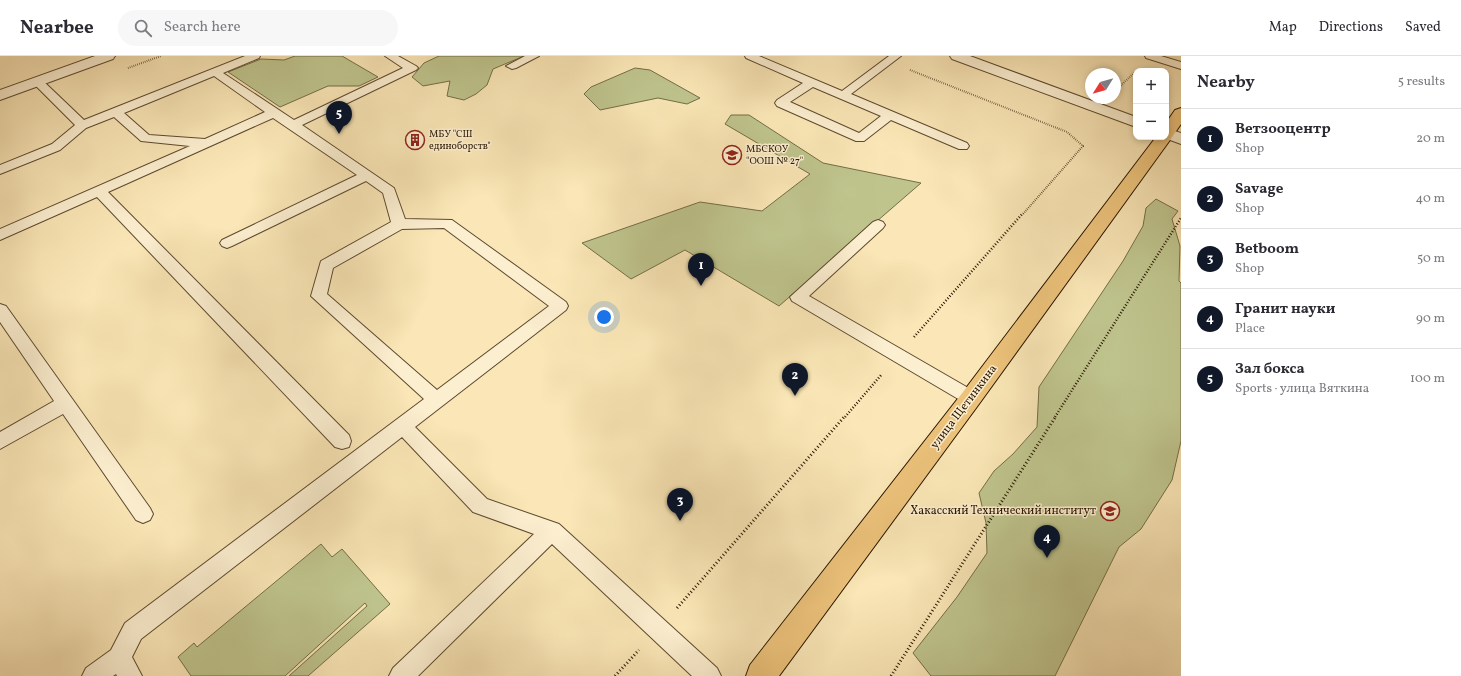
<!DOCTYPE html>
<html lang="en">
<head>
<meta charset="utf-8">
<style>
	:root { --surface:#fff; --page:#f7f7f7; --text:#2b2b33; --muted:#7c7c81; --line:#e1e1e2; --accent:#111827 }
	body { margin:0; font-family:Vollkorn,serif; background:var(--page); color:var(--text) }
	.controls { position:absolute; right:12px; top:12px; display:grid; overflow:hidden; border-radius:8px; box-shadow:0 2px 6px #0003 }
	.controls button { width:36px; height:36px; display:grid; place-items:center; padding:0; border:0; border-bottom:1px solid var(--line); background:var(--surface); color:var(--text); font:20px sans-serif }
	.compass { position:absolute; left:1085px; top:12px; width:36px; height:36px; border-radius:50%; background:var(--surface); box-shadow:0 2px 6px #0003; rotate:233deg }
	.you { position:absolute; left:604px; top:261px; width:14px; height:14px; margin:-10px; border:3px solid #fff; border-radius:50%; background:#1a73e8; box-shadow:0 0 0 6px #1a73e833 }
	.badge { display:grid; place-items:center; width:26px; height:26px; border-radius:50%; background:var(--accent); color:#fff; font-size:13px; font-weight:700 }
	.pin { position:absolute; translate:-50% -33px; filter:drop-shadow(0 1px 2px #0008) }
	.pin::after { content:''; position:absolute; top:21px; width:14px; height:12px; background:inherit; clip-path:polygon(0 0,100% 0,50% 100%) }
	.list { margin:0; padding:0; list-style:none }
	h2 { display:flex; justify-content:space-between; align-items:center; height:52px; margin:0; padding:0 16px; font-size:17px }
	h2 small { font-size:13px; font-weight:400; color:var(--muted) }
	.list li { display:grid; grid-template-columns:26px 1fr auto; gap:12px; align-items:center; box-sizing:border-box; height:60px; padding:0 16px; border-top:1px solid var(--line) }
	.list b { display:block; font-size:15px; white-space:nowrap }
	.list p { margin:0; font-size:13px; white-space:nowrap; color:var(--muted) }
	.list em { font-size:13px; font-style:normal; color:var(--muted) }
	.icon { flex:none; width:22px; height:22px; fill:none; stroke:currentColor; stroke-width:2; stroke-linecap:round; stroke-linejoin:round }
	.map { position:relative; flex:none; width:1181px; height:620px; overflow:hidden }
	header { display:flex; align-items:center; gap:24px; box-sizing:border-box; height:56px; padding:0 20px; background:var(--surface); border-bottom:1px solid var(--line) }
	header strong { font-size:19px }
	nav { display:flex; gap:22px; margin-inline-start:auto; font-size:14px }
	.search { width:280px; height:36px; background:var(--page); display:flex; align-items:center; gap:10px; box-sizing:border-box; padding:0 14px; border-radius:22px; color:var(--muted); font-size:15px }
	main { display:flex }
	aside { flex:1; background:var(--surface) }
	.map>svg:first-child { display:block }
	.green { fill:#bfc48d; stroke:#746d46 }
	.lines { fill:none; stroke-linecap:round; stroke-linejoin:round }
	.lane-casing { stroke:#5e4a2e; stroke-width:2 }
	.street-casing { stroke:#5e4a2e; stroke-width:2 }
	.primary-casing { stroke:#2a1600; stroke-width:2 }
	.path-far2 { stroke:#2a1600; stroke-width:2; stroke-dasharray:0.5 1.5; stroke-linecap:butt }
	.path-far1 { stroke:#2a1600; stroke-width:2.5; stroke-dasharray:1 2; stroke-linecap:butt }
	.path { stroke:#2a1600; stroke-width:3; stroke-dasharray:1 2.5; stroke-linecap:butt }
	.lane { fill:#fcefd0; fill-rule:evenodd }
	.street { fill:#fcefd0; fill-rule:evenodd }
	.primary { fill:#edc37b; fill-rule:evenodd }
	.labels { text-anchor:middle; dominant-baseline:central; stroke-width:3; stroke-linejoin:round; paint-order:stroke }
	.far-poi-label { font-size:10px; fill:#2a1600; stroke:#fcefd0; text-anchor:start }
	.street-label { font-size:12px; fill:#2a1600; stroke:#fcefd0 }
	.poi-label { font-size:12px; fill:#2a1600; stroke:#fcefd0; text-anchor:end }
</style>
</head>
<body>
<header>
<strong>Nearbee</strong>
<div class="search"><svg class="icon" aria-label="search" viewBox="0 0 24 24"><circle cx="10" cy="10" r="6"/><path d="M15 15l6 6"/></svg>Search here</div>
<nav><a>Map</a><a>Directions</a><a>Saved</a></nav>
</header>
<main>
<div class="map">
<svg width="1181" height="620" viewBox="0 0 1181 620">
	<rect width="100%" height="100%" fill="#fae6b6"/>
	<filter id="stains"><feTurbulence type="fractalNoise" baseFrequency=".005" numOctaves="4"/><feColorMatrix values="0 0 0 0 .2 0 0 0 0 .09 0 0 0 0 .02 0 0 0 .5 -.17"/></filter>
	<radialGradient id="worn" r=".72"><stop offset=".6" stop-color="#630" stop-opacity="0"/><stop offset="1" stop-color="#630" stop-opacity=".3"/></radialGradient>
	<g class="green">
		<path d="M295,0H342L378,21L359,30H328L280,51L228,16L261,3L284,4Z"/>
		<path d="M439,0H524L493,13L487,29L476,38L464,44L447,40L450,25L423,30L412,21L424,7Z"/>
		<path d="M635,12L650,14L700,42L687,48L658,42L600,54L584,38L591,31Z"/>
		<path d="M731,59H749L823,107L921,127L779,250L685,194L631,223L582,187L700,146L762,155L810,118L725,68Z"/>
		<path d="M1156,143L1178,155L1172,163L1180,190L1179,225L1181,227V385L1172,424L1141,473L1119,491L1055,620H931L913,597L957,541L987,497L986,467L979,437L994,415L1013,398L1037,371L1039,331L1123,205L1143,170L1146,152Z"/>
		<path d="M321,488L332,501L342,493L390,548L308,620H289L367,550L365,547L285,620H191L178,601L194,587L197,591Z"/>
	</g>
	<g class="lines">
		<defs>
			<g id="lane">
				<path d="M245,0H260L259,2L223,17L294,64L403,12L385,0H398L416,10L418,12L416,14L302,69L394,132L405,163L452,164L566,246L568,250L566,254L415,371L487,443L559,468L717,612L721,620H692L552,488L418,620H389L393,612L534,478L473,456L402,381L141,583L132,601L142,620H117L116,618L113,620H82L86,612L111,594L125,567L424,343L311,240L321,205L391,166L383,137L366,125L232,190L227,192L222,190L220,187L222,184L357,119L273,62L108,136L349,379L351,385L349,391L342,393L335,391L97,141L0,184V173L190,90L141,85L114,61L86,72L60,94L0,118V109L52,88L75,69L31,25L33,23H41L84,64ZM214,20L265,56L205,83L149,79L124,57ZM444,172L549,250L437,334L327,238L333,212L402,173Z"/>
				<path d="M525,0H539L516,12L512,13L506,10Z"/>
				<path d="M745,0H759L842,35L889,0H901L851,38L967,87L969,90L967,93H959L891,64L864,85H856L777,50L775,47L777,44L803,27L746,2ZM813,31L881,60L859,77L790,46Z"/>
				<path d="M1145,0H1161L1181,6V13L1146,2Z"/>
				<path d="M878,164L883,166L885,169L883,172L809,240L977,337L980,342L977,347L971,349L965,347L792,245L790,241L873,166Z"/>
				<path d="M0,248L6,250L150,452L153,458L150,464L143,467L136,464L63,358L0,393V376L54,345L0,266Z"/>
			</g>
			<g id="street">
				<path d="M95,0H115L113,3L0,44V34Z"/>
				<path d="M950,0H970L1136,61V71L952,3Z"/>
				<path d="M1166,72L1181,77V88L1162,81H1166Z"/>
			</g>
			<path id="primary" d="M1181,52V68L1170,84L979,348L779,620H746L750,609L963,336L1156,81H1166V67L1175,54Z"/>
		</defs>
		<use href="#lane" class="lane-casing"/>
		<use href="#street" class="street-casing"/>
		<use href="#primary" class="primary-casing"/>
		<g class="path-far2">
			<path d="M128,12L161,0"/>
			<path d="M910,14L1067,76L1083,90L1023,158"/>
			<path d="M1115,35L1136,15"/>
		</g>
		<g class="path-far1">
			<path d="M914,281L1023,157"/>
			<path d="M845,361L882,318"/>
			<path d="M1055,361L1181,162"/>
		</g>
		<g class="path">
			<path d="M677,552L845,360"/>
			<path d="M615,620L639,594"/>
			<path d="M891,620L1056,360"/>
		</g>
		<use href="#lane" class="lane"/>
		<use href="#street" class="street"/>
		<use href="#primary" class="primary"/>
	</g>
	<defs>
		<symbol id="building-ring" viewBox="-11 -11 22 22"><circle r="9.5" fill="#fcefd0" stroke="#8f2418" stroke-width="1.5"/><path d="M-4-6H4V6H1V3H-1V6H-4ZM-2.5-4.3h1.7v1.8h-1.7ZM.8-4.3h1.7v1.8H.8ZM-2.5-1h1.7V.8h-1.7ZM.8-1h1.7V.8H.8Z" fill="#8f2418"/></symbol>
		<symbol id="school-ring" viewBox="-11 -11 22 22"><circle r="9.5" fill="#fcefd0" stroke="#8f2418" stroke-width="1.5"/><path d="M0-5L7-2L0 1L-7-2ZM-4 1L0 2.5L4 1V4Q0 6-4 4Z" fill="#8f2418"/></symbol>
		<symbol id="university-ring" viewBox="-11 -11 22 22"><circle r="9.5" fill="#fcefd0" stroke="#8f2418" stroke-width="1.5"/><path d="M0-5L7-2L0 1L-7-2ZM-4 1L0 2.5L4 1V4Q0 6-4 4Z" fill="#8f2418"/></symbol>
	</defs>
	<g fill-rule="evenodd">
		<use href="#building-ring" x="404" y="73" width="22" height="22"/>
		<use href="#school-ring" x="721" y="88" width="22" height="22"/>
		<use href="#university-ring" x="1099" y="444" width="22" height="22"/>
	</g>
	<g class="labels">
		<g class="far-poi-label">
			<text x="429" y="78">МБУ "СШ<tspan x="429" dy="12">единоборств"</tspan></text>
			<text x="746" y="93">МБСКОУ<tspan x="746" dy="12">"ООШ № 27"</tspan></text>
		</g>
		<g class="street-label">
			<text transform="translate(964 351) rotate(-53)">улица Щетинкина</text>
		</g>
		<g class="poi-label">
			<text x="1096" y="455">Хакасский Технический институт</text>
		</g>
	</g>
	<rect width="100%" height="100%" filter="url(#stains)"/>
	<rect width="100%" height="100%" fill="url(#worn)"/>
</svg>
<div class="controls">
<button>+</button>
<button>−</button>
</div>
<svg class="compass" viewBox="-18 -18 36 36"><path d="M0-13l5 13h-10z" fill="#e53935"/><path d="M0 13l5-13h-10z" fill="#7c7c81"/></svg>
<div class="you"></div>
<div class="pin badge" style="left:701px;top:230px">1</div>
<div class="pin badge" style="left:795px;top:340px">2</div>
<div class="pin badge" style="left:680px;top:465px">3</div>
<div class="pin badge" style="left:1047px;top:502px">4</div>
<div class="pin badge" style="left:339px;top:78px">5</div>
</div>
<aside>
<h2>Nearby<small>5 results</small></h2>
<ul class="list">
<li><span class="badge">1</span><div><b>Ветзооцентр</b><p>Shop</p></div><em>20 m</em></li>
<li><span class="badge">2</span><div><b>Savage</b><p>Shop</p></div><em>40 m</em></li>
<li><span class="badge">3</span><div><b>Betboom</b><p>Shop</p></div><em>50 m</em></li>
<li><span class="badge">4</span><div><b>Гранит науки</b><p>Place</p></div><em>90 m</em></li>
<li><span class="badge">5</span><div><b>Зал бокса</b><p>Sports · улица Вяткина</p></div><em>100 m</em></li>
</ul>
</aside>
</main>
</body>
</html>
